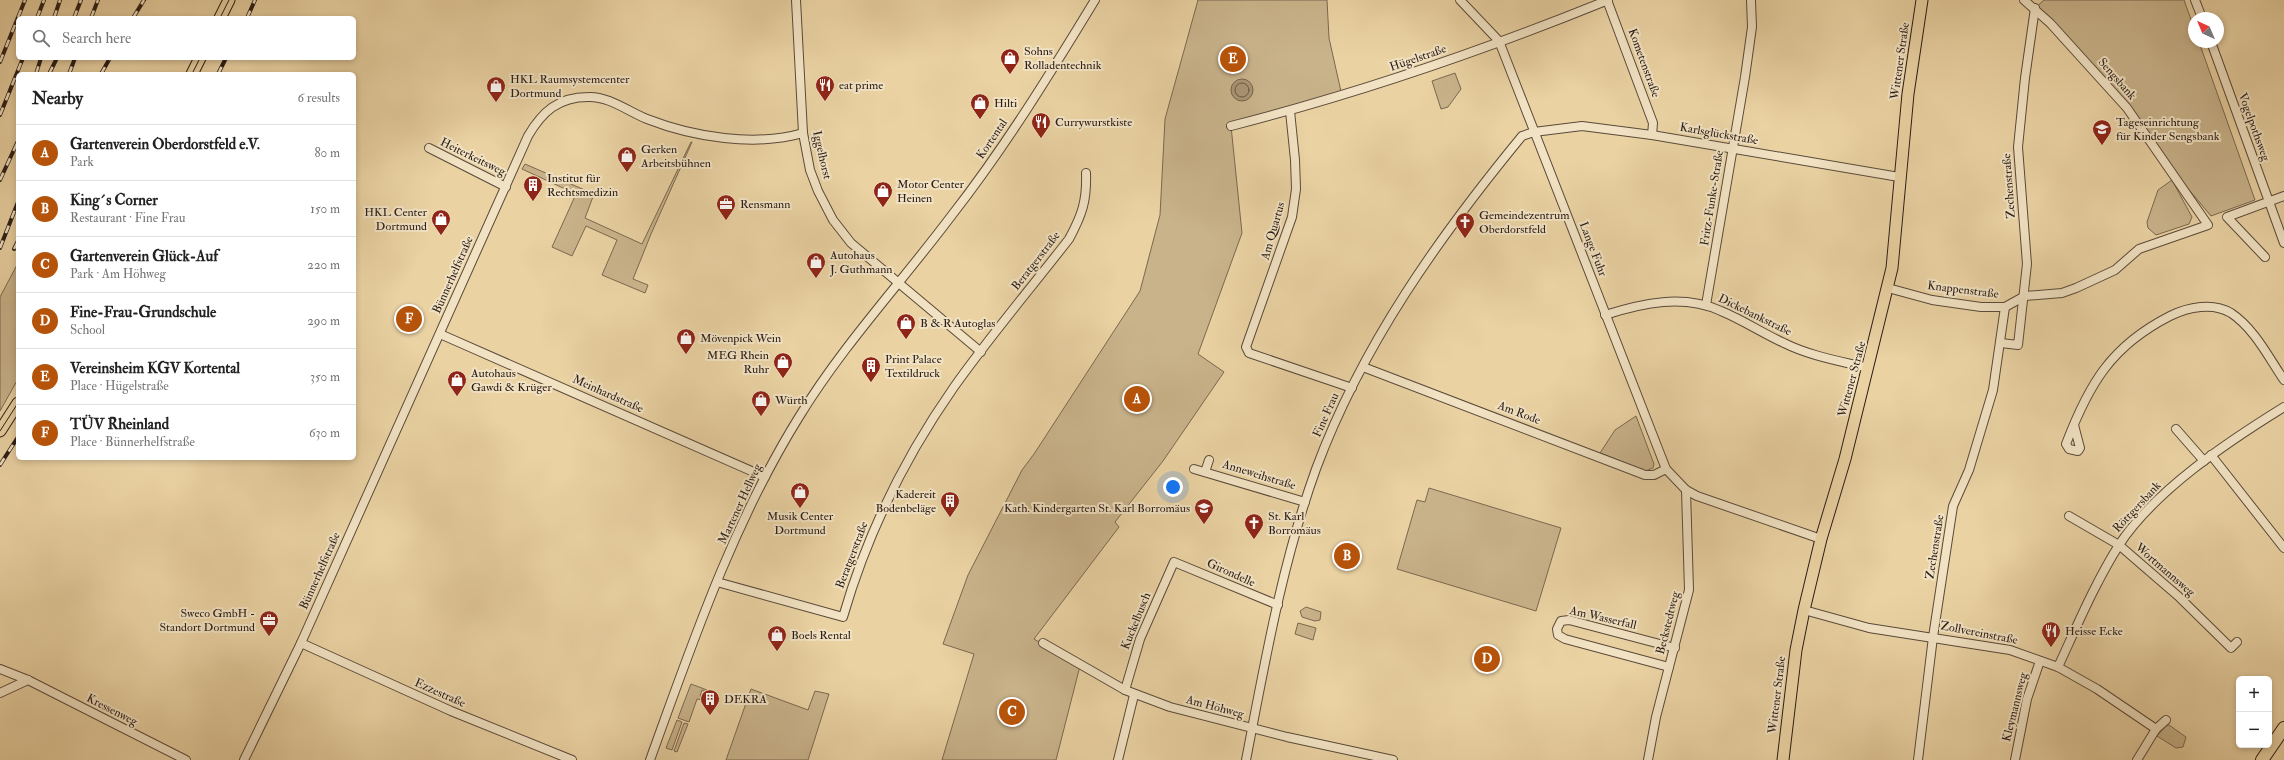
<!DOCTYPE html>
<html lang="en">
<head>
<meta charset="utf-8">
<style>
	:root { --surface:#fff; --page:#f2f2f2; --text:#222; --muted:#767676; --line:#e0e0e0; --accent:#b45309 }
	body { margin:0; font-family:"IM FELL Double Pica",serif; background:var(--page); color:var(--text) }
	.controls { position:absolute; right:12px; bottom:12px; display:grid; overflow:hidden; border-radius:6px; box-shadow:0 2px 6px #0003 }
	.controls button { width:36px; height:36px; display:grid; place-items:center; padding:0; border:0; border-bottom:1px solid var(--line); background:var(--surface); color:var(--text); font:20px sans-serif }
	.compass { position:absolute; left:2188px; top:12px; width:36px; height:36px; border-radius:50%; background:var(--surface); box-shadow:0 2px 6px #0003; rotate:316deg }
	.you { position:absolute; left:1173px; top:487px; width:14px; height:14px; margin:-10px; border:3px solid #fff; border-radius:50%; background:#1a73e8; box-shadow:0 0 0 6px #1a73e833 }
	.badge { display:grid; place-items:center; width:26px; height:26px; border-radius:50%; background:var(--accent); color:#fff; font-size:13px; font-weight:700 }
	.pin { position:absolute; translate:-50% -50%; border:2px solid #fff; box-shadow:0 1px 4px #0006 }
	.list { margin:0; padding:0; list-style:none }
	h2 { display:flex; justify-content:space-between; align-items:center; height:52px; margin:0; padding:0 16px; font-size:17px }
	h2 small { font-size:13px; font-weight:400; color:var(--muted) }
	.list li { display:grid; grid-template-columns:26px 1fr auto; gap:12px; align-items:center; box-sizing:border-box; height:56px; padding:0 16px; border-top:1px solid var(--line) }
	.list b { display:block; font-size:15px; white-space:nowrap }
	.list p { margin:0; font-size:13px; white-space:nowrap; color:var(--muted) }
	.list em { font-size:13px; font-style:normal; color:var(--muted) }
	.icon { flex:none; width:22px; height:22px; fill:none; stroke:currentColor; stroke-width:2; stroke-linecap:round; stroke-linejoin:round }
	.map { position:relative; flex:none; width:2284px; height:760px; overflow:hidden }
	.search { position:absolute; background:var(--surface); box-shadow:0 2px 6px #0003; left:16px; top:16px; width:340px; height:44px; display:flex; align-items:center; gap:10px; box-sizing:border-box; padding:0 14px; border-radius:6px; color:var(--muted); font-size:15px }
	.panel { position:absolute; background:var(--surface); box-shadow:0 2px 6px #0003; left:16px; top:72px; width:340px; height:388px; border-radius:6px }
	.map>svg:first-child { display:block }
	.green { fill:#c9b38b; stroke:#7a6850 }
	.water { fill:#a99473; stroke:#76644e }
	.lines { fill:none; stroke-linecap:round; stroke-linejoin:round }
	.shore { stroke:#6a5844; stroke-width:1 }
	.minor-casing { stroke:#5a4a39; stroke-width:10 }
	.major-casing { stroke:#2a1c16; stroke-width:13 }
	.highway-casing { stroke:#2a1c16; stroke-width:14 }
	.minor { stroke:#f1e2c3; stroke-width:8 }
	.major { stroke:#ead2a3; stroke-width:11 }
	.highway { stroke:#ead2a3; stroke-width:12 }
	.tram { stroke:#2a1c16; stroke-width:1 }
	.rail-casing { stroke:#2a1c16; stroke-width:4 }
	.rail { stroke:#f1e2c3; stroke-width:2.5; stroke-dasharray:8; stroke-linecap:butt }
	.labels { text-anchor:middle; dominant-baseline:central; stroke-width:4; stroke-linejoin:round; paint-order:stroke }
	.poi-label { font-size:12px; fill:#2a1c16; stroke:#f1e2c3; text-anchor:start }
	.street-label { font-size:12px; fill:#2a1c16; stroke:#f1e2c3 }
</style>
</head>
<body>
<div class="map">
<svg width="2284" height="760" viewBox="0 0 2284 760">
	<rect width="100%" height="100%" fill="#ead2a3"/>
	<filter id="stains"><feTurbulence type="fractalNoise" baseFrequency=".005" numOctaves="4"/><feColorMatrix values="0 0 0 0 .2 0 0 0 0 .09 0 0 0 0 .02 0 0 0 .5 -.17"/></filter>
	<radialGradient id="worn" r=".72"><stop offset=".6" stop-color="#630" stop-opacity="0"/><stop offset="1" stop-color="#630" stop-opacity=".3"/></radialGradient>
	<g class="green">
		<path d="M1198,0H1327L1329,38L1342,96L1231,126L1242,233L1198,354L1224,372L1163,461L1115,522L1119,527L1034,639L1080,666L1056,760H942L974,654L943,644L968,575L1022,470L1034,454L1140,291L1160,215L1165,119Z"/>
		<path d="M2044,0H2184L2194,28V42H2199L2255,200L2211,216L2164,160L2127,108L2035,8Z"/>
		<path d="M1455,73L1461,89L1448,107L1441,109L1432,81Z"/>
		<path d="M691,142H692L651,234L633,279L648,285L645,293L602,275L617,240L586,226L572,256L552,247L576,194L522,169L525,164L594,194L585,218L642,244Z"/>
		<path d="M2172,180L2192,217L2189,224L2156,235L2148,228L2147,222L2158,190Z"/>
		<path d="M18,263V379L0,411V297Z"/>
		<path d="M1636,416L1654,464L1653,468L1645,471L1600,453L1615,430Z"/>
		<path d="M1429,488L1561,528L1536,611L1397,569L1417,500L1425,502Z"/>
		<path d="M1306,607L1321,612L1320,620L1315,621L1302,617L1300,611Z"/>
		<path d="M1298,623L1316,628L1313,640L1295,634Z"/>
		<path d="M691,684L707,690L706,692L702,690L700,696L704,698L703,700L697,699L689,722L678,718Z"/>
		<path d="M751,689L808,710L815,691L829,694L808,760H726Z"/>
		<path d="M677,720L682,722L672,750L666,748Z"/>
		<path d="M684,723L688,724L677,752L674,751Z"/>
		<path d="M2169,725L2186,737L2183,747L2176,748L2157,736L2166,726Z"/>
	</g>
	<circle class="water" cx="1242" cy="90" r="11"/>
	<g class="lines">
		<circle class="shore" cx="1242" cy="90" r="7"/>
		<defs>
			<g id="minor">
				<path d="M796,0L803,133L810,170L818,191L833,220L851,243L981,352"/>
				<path d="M1460,0L1499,41L1666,469L1686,490L1697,496L1821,539"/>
				<path d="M1607,0L1653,123L1652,135"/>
				<path d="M2195,0L2202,18"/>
				<path d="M2211,42L2284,243"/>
				<path d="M1290,111L1295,160L1296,189L1292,217L1246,347L1249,353L1352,388"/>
				<path d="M1231,126C1360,93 1485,50 1608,0"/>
				<path d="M429,148L506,187"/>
				<path d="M2265,257L2227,217L2284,196"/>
				<path d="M1888,288L1932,300L1981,307H2005L2025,296L2062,293L2076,288L2115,270L2139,249L2208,225L2127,108L2050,23L2024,0"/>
				<path d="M1706,305L1745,77L1752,27L1751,0"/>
				<path d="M1605,315C1643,303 1683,294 1721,311C1743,320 1762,333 1784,343C1810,356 1840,361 1868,368"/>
				<path d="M440,334L765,477"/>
				<path d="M2001,343L2018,345L2027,264L2018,147L2025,78L2035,8"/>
				<path d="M1363,367L1645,475H1654L1666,469"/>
				<path d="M2074,425L2080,448L2078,451L2069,449L2066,444C2089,384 2111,346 2170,316C2188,307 2213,302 2231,313C2254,328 2269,358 2284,380"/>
				<path d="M2176,429L2204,461"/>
				<path d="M2211,455L2284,548"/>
				<path d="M1194,469L1305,502"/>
				<path d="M1205,472L1209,460"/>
				<path d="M2069,516L2119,545L2178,596L2231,648L2237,642"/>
				<path d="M717,582L843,617C867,534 905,457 954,387C990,336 1031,288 1069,239C1082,215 1087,201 1086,173"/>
				<path d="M1804,610L1869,628L2010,650L2058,667L2097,689L2156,729"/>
				<path d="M301,643L451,711L572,760"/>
				<path d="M1043,643L1125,690L1170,707L1287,737L1393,760"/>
				<path d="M1669,667L1565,639L1558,635L1557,629L1561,621L1569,620L1675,648"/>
				<path d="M2058,667C2077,626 2095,583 2119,545C2155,490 2229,441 2284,407"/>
				<path d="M0,669L28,680L186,760"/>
				<path d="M1125,690L1140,639L1174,562L1278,605"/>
				<path d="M0,693L28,680"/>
				<path d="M244,760L301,643L528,136C542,112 558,97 588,97C609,96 629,112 647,119C693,137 755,147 803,133"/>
				<path d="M650,760C692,644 733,523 799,417C843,345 901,283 952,215C1005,147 1050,74 1095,0"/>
				<path d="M1118,760L1134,695"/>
				<path d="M1246,760C1265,662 1282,563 1316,469C1362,345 1439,237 1522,136L1534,132L1582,126L1652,135L1899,177"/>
				<path d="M1648,760L1656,717L1689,590L1686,490"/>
				<path d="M1918,760L1933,637L1953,506L1969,470L1993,390L2005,307"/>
				<path d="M2015,760L2027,699L2040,661"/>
				<path d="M2137,760L2156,729L2166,720"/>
			</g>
			<g id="major">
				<path d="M220,18L229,0"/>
				<path d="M192,74L200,58"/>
				<path d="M0,431L18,403"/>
				<path d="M1783,760L1796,650L1804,610L1821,539L1845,459L1892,268L1908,94L1922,0"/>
			</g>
			<path id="highway" d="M2262,760L2284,728"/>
		</defs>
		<use href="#minor" class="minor-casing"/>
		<use href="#major" class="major-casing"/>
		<use href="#highway" class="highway-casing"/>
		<use href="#minor" class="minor"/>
		<use href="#major" class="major"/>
		<use href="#highway" class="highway"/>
		<g class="tram">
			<path d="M220,18L229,0"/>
			<path d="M192,74L200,58"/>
			<path d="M0,431L18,403"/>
		</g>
		<defs>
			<g id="rail">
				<path d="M37,18L44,0"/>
				<path d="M54,18L60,0"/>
				<path d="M74,18L81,0"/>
				<path d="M91,18L98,0"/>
				<path d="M133,18L144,0"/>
				<path d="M247,18L255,0"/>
				<path d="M0,62L25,0"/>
				<path d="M36,74L41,58"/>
				<path d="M49,74L57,58"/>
				<path d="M69,74L75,58"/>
				<path d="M101,74L110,58"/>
				<path d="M218,74L226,58"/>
				<path d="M0,115L23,58"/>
				<path d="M0,180L18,141"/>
				<path d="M0,248L18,202"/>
				<path d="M14,249L18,241"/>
				<path d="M0,465L18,437"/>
			</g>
		</defs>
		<use href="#rail" class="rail-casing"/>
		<use href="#rail" class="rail"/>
	</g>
	<defs>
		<symbol id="shop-pin" viewBox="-11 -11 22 30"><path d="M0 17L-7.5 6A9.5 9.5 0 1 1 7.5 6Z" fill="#8f2418" stroke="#f1e2c3"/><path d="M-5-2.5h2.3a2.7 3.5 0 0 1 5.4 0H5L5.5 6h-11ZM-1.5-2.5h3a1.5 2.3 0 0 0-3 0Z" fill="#fff"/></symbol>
		<symbol id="restaurant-pin" viewBox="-11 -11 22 30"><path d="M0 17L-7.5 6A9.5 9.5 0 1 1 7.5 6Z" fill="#8f2418" stroke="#f1e2c3"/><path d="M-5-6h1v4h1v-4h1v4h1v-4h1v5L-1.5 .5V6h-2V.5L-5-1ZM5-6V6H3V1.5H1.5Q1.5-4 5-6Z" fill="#fff"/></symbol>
		<symbol id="school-pin" viewBox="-11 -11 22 30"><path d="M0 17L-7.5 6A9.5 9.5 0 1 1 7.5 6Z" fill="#8f2418" stroke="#f1e2c3"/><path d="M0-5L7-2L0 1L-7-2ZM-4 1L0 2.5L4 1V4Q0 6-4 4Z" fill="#fff"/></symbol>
		<symbol id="building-pin" viewBox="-11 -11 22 30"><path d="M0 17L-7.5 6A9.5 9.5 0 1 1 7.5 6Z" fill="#8f2418" stroke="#f1e2c3"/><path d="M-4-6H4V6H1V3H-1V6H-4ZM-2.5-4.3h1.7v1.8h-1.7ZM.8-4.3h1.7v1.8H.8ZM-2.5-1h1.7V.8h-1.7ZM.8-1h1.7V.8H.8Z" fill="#fff"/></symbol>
		<symbol id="office-pin" viewBox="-11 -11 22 30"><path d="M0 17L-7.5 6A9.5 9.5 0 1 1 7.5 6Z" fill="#8f2418" stroke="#f1e2c3"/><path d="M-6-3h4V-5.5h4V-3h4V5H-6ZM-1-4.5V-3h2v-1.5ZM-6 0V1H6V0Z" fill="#fff"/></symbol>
		<symbol id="church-pin" viewBox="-11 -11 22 30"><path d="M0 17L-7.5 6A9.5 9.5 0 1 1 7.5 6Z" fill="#8f2418" stroke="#f1e2c3"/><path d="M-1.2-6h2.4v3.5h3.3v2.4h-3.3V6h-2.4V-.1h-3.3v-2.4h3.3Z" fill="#fff"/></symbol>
	</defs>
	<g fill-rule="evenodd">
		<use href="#shop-pin" x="999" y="47" width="22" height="30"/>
		<use href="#restaurant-pin" x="814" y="74" width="22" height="30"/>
		<use href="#shop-pin" x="485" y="75" width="22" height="30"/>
		<use href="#shop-pin" x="969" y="92" width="22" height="30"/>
		<use href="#restaurant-pin" x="1030" y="111" width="22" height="30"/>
		<use href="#school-pin" x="2091" y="118" width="22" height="30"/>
		<use href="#shop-pin" x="616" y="145" width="22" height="30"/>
		<use href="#building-pin" x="522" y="174" width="22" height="30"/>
		<use href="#shop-pin" x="872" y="180" width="22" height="30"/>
		<use href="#office-pin" x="715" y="193" width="22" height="30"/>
		<use href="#shop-pin" x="430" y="208" width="22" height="30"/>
		<use href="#church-pin" x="1454" y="211" width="22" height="30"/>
		<use href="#shop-pin" x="805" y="251" width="22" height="30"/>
		<use href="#shop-pin" x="895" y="312" width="22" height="30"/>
		<use href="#shop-pin" x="675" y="327" width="22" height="30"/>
		<use href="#shop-pin" x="772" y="351" width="22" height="30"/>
		<use href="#building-pin" x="860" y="355" width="22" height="30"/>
		<use href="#shop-pin" x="446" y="369" width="22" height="30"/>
		<use href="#shop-pin" x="750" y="389" width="22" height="30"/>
		<use href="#shop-pin" x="789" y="481" width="22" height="30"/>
		<use href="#building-pin" x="939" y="490" width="22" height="30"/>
		<use href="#school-pin" x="1193" y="497" width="22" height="30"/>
		<use href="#church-pin" x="1243" y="512" width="22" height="30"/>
		<use href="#office-pin" x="258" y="609" width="22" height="30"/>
		<use href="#restaurant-pin" x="2040" y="620" width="22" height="30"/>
		<use href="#shop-pin" x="766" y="624" width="22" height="30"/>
		<use href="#building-pin" x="699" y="688" width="22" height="30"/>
	</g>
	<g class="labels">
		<g class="poi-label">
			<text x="1024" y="51">Sohns<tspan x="1024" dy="14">Rolladentechnik</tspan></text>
			<text x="510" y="79">HKL Raumsystemcenter<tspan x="510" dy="14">Dortmund</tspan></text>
			<text x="839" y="85">eat prime</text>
			<text x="994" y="103">Hilti</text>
			<text x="1055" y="122">Currywurstkiste</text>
			<text x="2116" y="122">Tageseinrichtung<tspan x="2116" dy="14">für Kinder Sengsbank</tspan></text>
			<text x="641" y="149">Gerken<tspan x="641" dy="14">Arbeitsbühnen</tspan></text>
			<text x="547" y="178">Institut für<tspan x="547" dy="14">Rechtsmedizin</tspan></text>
			<text x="897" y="184">Motor Center<tspan x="897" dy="14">Heinen</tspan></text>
			<text x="740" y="204">Rensmann</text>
			<text x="427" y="212" text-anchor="end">HKL Center<tspan x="427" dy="14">Dortmund</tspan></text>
			<text x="1479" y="215">Gemeindezentrum<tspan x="1479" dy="14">Oberdorstfeld</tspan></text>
			<text x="830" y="255">Autohaus<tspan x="830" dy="14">J. Guthmann</tspan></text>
			<text x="920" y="323">B &amp; R Autoglas</text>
			<text x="700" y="338">Mövenpick Wein</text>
			<text x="769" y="355" text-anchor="end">MEG Rhein<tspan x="769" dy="14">Ruhr</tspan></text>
			<text x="885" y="359">Print Palace<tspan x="885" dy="14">Textildruck</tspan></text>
			<text x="471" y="373">Autohaus<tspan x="471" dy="14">Gawdi &amp; Krüger</tspan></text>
			<text x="775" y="400">Würth</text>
			<text x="936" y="494" text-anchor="end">Kadereit<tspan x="936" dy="14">Bodenbeläge</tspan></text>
			<text x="1190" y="508" text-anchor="end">Kath. Kindergarten St. Karl Borromäus</text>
			<text x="800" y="516" text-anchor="middle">Musik Center<tspan x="800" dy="14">Dortmund</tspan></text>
			<text x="1268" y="516">St. Karl<tspan x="1268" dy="14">Borromäus</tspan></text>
			<text x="255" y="613" text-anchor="end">Sweco GmbH -<tspan x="255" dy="14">Standort Dortmund</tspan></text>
			<text x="2065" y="631">Heisse Ecke</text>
			<text x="791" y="635">Boels Rental</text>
			<text x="724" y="699">DEKRA</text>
		</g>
		<g class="street-label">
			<text transform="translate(1418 58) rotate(-19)">Hügelstraße</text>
			<text transform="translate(1900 61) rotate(-82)">Wittener Straße</text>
			<text transform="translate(1644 63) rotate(70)">Kometenstraße</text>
			<text transform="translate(2117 79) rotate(49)">Sengsbank</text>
			<text transform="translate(2254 127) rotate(70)">Vogelpothsweg</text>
			<text transform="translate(1719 134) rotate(10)">Karlsglückstraße</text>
			<text transform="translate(992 139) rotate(-56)">Kortental</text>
			<text transform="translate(822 155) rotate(77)">Iggelhorst</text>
			<text transform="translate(473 157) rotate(26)">Heiterkeitsweg</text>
			<text transform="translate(2009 186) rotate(-94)">Zechenstraße</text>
			<text transform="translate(1712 198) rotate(-81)">Fritz-Funke-Straße</text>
			<text transform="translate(1273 231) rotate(-74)">Am Quartus</text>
			<text transform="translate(1593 249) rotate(69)">Lange Fuhr</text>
			<text transform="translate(1036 261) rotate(-52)">Beratgerstraße</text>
			<text transform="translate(453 275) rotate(-66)">Bünnerhelfstraße</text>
			<text transform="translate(1963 290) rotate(7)">Knappenstraße</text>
			<text transform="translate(1755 315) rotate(26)">Dickebankstraße</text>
			<text transform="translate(1852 379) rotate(-75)">Wittener Straße</text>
			<text transform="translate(608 394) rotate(24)">Meinhardstraße</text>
			<text transform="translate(1519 413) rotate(21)">Am Rode</text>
			<text transform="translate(1326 415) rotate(-66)">Fine Frau</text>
			<text transform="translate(1259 475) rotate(17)">Anneweihstraße</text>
			<text transform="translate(740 504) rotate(-65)">Martener Hellweg</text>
			<text transform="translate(2137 507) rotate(-47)">Röttgersbank</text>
			<text transform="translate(1935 547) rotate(-81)">Zechenstraße</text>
			<text transform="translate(852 555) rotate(-69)">Beratgerstraße</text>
			<text transform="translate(2165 570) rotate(41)">Wortmannsweg</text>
			<text transform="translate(320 571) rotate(-66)">Bünnerhelfstraße</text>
			<text transform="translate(1231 573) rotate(24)">Girondelle</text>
			<text transform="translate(1603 618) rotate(13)">Am Wasserfall</text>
			<text transform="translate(1136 621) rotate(-68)">Kuckelbusch</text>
			<text transform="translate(1668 623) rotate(-76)">Beckstedtweg</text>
			<text transform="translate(1979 633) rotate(11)">Zollvereinstraße</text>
			<text transform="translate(440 693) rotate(24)">Ezzestraße</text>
			<text transform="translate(1777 695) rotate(-83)">Wittener Straße</text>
			<text transform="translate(1215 707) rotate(15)">Am Höhweg</text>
			<text transform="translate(2015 707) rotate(-76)">Kleymannsweg</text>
			<text transform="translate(112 710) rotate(27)">Kressenweg</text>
		</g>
	</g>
	<rect width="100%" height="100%" filter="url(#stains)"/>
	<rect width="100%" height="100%" fill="url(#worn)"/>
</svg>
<div class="controls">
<button>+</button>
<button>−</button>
</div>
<svg class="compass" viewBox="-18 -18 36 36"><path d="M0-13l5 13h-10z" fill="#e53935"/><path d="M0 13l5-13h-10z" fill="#767676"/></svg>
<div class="you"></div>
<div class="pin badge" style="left:1137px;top:399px">A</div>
<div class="pin badge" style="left:1347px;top:556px">B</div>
<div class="pin badge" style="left:1012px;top:712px">C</div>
<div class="pin badge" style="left:1487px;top:659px">D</div>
<div class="pin badge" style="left:1233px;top:59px">E</div>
<div class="pin badge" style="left:409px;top:319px">F</div>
<div class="search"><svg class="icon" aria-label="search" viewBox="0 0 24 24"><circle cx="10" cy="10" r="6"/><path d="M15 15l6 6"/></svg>Search here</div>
<section class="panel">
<h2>Nearby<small>6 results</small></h2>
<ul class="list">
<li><span class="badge">A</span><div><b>Gartenverein Oberdorstfeld e.V.</b><p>Park</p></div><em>80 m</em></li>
<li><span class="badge">B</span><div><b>King´s Corner</b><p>Restaurant · Fine Frau</p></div><em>150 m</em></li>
<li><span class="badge">C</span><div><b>Gartenverein Glück-Auf</b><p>Park · Am Höhweg</p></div><em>220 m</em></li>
<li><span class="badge">D</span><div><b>Fine-Frau-Grundschule</b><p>School</p></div><em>290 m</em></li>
<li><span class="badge">E</span><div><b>Vereinsheim KGV Kortental</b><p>Place · Hügelstraße</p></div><em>350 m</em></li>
<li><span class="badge">F</span><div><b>TÜV Rheinland</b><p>Place · Bünnerhelfstraße</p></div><em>630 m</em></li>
</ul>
</section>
</div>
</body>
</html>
